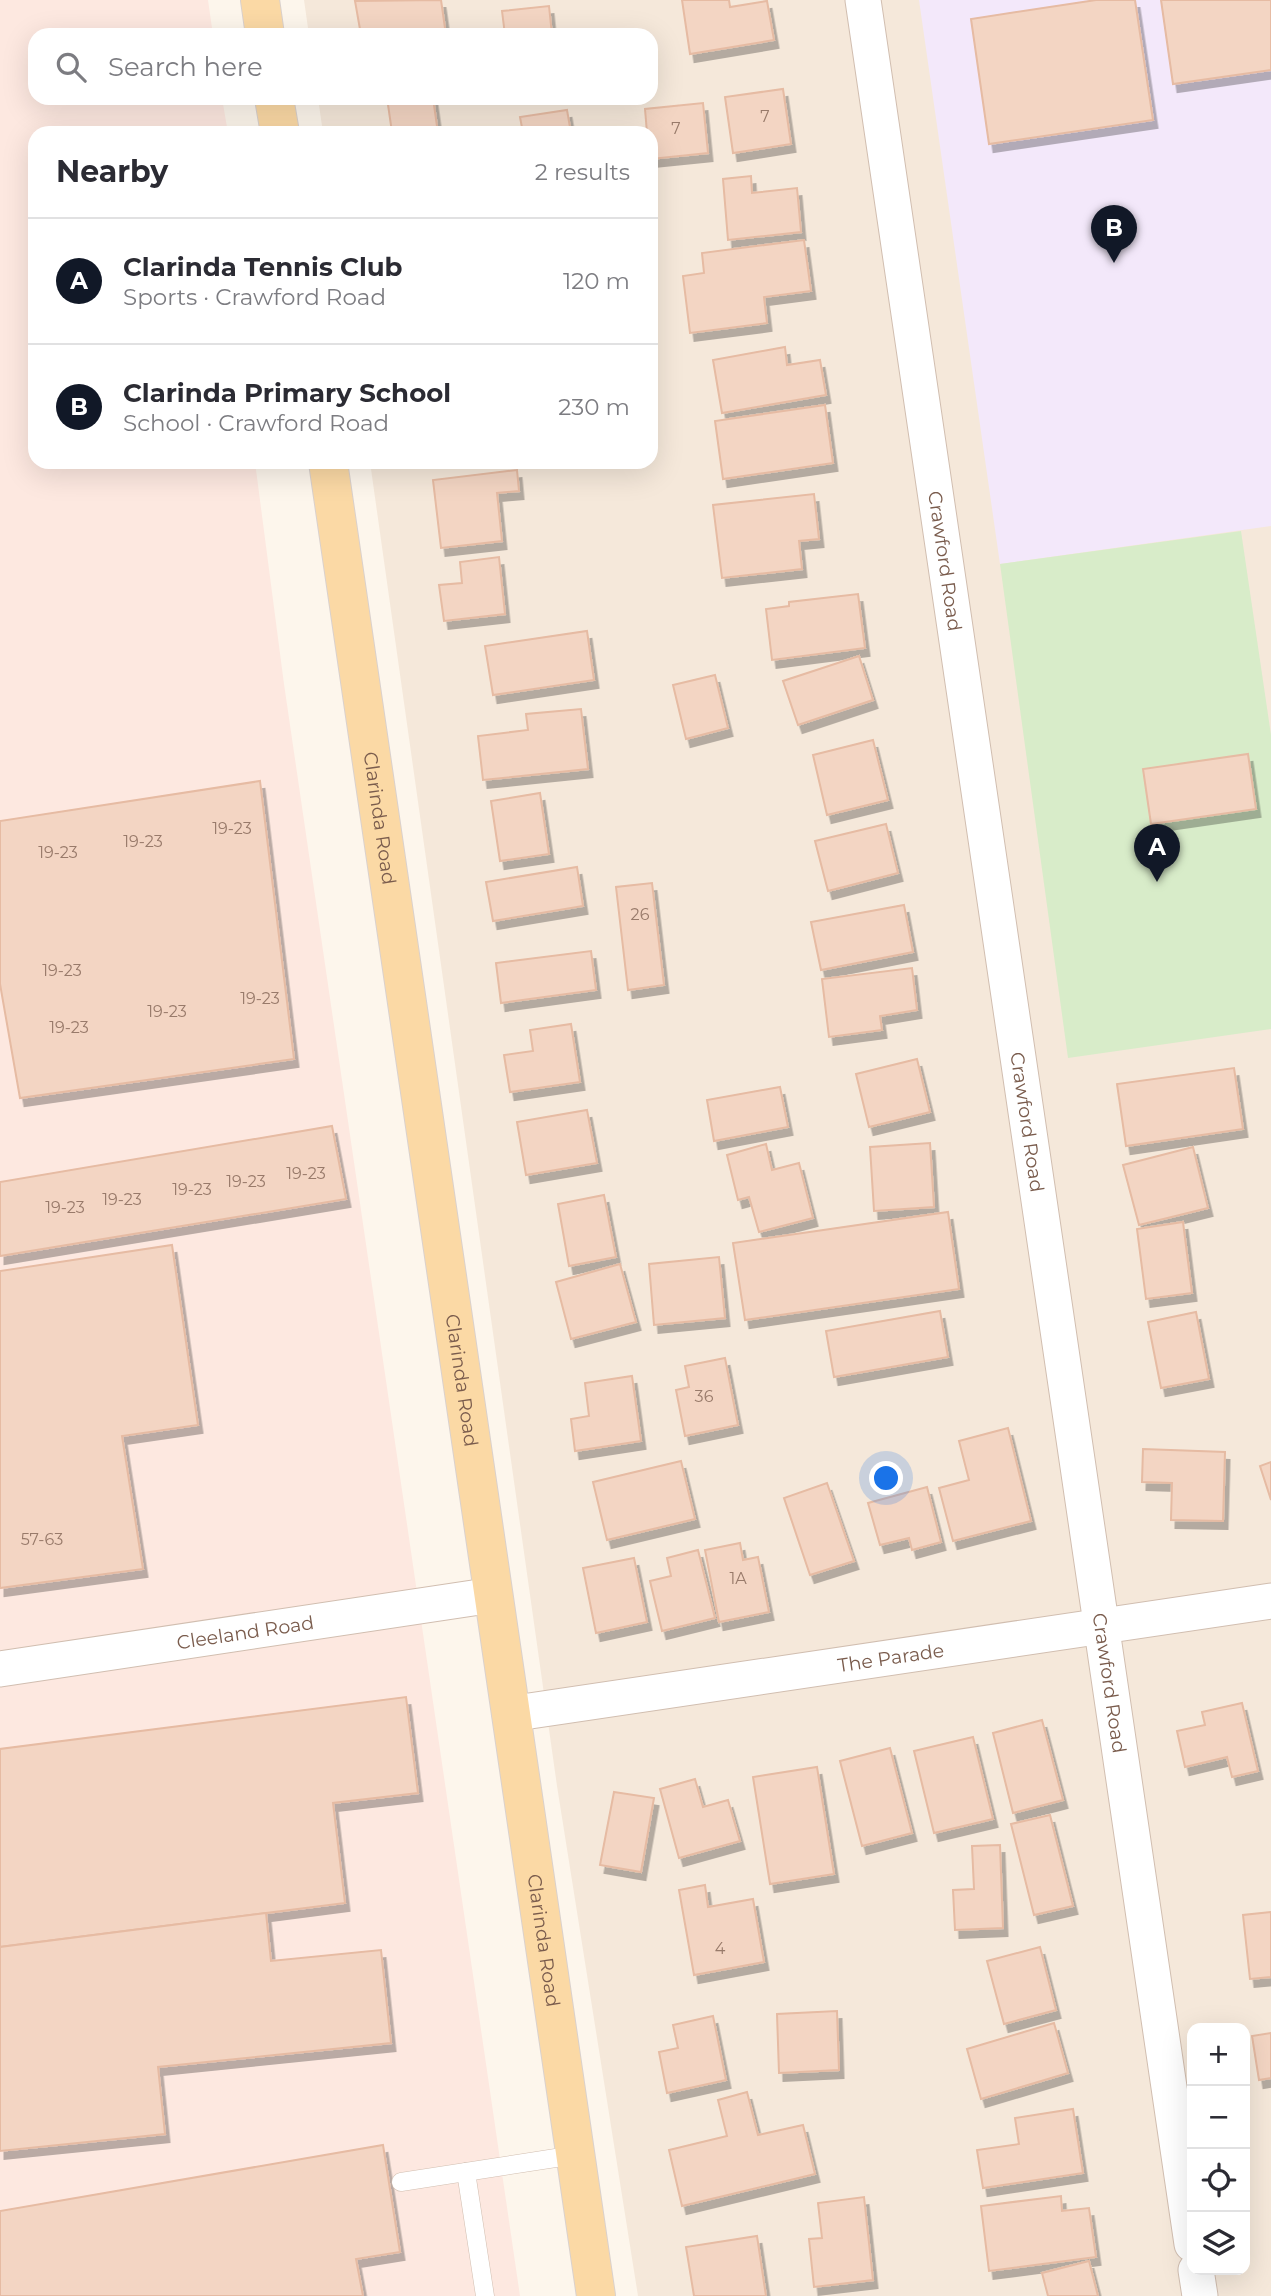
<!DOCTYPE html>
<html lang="en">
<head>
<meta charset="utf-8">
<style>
	:root { --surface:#fff; --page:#f7f7f7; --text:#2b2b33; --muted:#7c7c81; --line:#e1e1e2; --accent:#111827 }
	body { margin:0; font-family:Montserrat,sans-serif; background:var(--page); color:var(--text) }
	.controls { position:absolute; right:21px; bottom:21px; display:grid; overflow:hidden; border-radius:14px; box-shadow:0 7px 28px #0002 }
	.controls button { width:63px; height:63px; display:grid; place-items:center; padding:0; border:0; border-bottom:2px solid var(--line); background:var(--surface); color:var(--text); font:35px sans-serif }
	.you { position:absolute; left:887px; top:1479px; width:24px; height:24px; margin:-18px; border:5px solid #fff; border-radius:50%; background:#1a73e8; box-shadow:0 0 0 10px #1a73e833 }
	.badge { display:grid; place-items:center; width:46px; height:46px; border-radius:50%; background:var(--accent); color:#fff; font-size:23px; font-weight:700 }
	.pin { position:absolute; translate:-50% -58px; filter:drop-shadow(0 2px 4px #0008) }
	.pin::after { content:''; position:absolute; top:37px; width:24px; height:21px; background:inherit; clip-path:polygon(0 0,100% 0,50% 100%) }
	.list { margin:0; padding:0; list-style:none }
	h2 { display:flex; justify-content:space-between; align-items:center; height:91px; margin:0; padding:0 28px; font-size:30px }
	h2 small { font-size:23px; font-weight:400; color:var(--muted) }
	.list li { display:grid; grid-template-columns:46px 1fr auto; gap:21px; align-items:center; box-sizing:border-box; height:126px; padding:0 28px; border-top:2px solid var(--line) }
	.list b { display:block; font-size:26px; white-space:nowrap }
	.list p { margin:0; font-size:23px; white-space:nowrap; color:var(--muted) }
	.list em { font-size:23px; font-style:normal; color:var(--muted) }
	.icon { flex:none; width:38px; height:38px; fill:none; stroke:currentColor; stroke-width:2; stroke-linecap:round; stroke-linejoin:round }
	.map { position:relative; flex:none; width:1271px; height:2296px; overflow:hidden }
	.search { position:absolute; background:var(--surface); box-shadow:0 7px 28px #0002; left:28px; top:28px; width:630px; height:77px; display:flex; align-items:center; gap:18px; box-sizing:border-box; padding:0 24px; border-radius:21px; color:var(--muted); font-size:26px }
	.panel { position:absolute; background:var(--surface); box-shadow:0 7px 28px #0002; left:28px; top:126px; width:630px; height:343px; border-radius:21px }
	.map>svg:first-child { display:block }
	.residential { fill:#f5e8da; fill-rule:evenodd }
	.commercial { fill:#fde8e0 }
	.education { fill:#f3e8fa }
	.green { fill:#d8ecc9 }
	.building { fill:#f3d5c3; stroke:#e6bba3; stroke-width:2; filter:url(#shadow) }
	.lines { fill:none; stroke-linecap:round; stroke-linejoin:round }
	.lane-casing { stroke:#d1beb0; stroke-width:19 }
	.street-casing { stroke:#d1beb0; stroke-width:37 }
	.primary-casing { stroke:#dad1cd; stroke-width:40 }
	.lane { stroke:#fff; stroke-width:18 }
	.street { stroke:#fff; stroke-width:35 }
	.primary { stroke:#fbd9a5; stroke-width:38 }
	.labels { text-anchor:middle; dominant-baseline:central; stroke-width:5; stroke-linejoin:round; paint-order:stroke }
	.number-label { font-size:16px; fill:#987a6a }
	.street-label { font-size:19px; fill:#7a5c4d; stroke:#fffaf3 }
</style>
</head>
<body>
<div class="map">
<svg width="1271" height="2296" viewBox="0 0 1271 2296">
	<defs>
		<filter id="shadow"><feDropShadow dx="4.5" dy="8" stdDeviation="0" flood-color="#0004"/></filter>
	</defs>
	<rect width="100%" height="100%" fill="#fdf6ec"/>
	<path class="residential" d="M304,0H1271V2296H638L557,1786L370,462H651V133H323L318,98H651V35H309ZM1192,2028H1245V2270H1192Z"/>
	<path class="commercial" d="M0,0H208L213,35H35V98H222L228,133H35V462H255L284,684L520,2296H0Z"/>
	<path class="education" d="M919,0H1271V526L1000,564Z"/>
	<path class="green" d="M1241,531L1271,735V1029L1068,1058L1000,564Z"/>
	<g class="building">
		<path d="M441,0L446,35H361L355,1Z"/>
		<path d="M682,0H729L730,7L767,1L774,40L690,54Z"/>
		<path d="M1096,0H1135L1153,120L989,144L971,19Z"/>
		<path d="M1161,0H1271V70L1173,84Z"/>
		<path d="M549,6L552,35H505L502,11Z"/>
		<path d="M783,89L791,144L733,153L725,97Z"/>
		<path d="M387,98H433L438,133H382L392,132Z"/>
		<path d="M703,103L708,153L651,159V133H647L645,109Z"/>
		<path d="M567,110L571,133H523L520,117Z"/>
		<path d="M751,176L752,193L797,188L801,232L728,240L723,179Z"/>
		<path d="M804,240L811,291L764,297L767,323L690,333L683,276L704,273L702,253Z"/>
		<path d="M785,347L787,365L820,360L826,395L722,413L713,360Z"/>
		<path d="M825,405L833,463L723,479L715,421Z"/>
		<path d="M517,470L519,491L497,493L502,541L441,548L433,480Z"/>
		<path d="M814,494L819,539L799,541L802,569L722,578L713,505Z"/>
		<path d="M499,557L505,614L444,621L439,585L462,583L460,562Z"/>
		<path d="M858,594L865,648L772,660L766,609L789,606V602Z"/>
		<path d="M587,631L594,680L493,695L485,646Z"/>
		<path d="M859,656L873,700L798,725L783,681Z"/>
		<path d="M715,675L728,728L686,739L673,685Z"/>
		<path d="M581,709L588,769L483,780L478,736L528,730L526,714Z"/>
		<path d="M873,740L888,800L827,815L813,755Z"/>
		<path d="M1248,754L1256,809L1151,824L1143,769Z"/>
		<path d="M260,781L294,1059L20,1098L0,984V821Z"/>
		<path d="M540,793L549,854L500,861L491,801Z"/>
		<path d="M886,824L898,873L828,891L815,841Z"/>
		<path d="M577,867L583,906L493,921L486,882Z"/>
		<path d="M652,883L664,985L628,990L616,887Z"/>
		<path d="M904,905L913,952L821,970L811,922Z"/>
		<path d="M591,951L596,990L501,1003L496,963Z"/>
		<path d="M912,968L917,1010L880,1016L882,1030L829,1037L822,979Z"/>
		<path d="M571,1024L580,1082L510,1092L504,1055L533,1051L530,1030Z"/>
		<path d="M917,1059L930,1112L869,1127L856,1074Z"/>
		<path d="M1234,1068L1243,1129L1126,1146L1117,1084Z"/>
		<path d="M780,1087L788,1127L714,1141L707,1100Z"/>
		<path d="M587,1110L597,1163L526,1175L517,1122Z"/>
		<path d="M332,1126L346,1199L0,1256V1182Z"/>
		<path d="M930,1143L934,1207L874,1211L870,1147Z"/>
		<path d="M766,1144L772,1170L799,1163L813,1218L759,1232L749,1197L738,1200L727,1155Z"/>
		<path d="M1193,1147L1208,1208L1139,1225L1123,1165Z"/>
		<path d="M604,1195L616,1257L569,1266L558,1204Z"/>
		<path d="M948,1212L959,1289L745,1320L733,1243Z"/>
		<path d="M1183,1222L1192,1293L1146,1299L1137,1229Z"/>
		<path d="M172,1245L198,1425L122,1436L143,1569L0,1588V1271Z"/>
		<path d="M719,1257L725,1318L654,1325L649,1264Z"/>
		<path d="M620,1264L636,1322L571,1339L556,1282Z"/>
		<path d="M940,1311L948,1357L834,1377L826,1331Z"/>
		<path d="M1196,1312L1209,1379L1161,1388L1148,1322Z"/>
		<path d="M725,1358L738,1425L685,1436L676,1390L689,1387L685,1366Z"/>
		<path d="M632,1376L641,1441L575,1451L571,1419L589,1416L585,1383Z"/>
		<path d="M1008,1428L1031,1521L953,1541L939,1488L969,1480L959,1441Z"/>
		<path d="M1143,1449L1225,1452L1223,1521L1171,1520L1172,1483L1142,1482Z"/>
		<path d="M681,1461L695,1519L607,1540L593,1482Z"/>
		<path d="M1271,1462V1500L1260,1466Z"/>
		<path d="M827,1483L854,1561L810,1575L784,1498Z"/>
		<path d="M927,1487L941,1542L912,1550L909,1538L880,1545L868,1503Z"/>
		<path d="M740,1543L743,1560L758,1557L769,1612L719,1622L705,1550Z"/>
		<path d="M698,1550L715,1618L662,1631L650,1581L671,1576L667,1558Z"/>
		<path d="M634,1558L647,1622L596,1633L583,1568Z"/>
		<path d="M406,1697L418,1793L333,1803L345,1903L0,1947V1749Z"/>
		<path d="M1242,1703L1258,1771L1232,1777L1227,1757L1185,1767L1177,1731L1205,1725L1202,1712Z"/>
		<path d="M1042,1720L1063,1800L1013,1813L993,1733Z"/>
		<path d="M973,1737L993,1819L934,1833L914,1751Z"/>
		<path d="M890,1748L912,1833L862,1846L840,1761Z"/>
		<path d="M817,1767L834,1874L770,1884L753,1777Z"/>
		<path d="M695,1779L703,1807L728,1800L740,1841L679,1858L660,1789Z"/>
		<path d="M614,1792L654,1798L641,1872L600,1865Z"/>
		<path d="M1050,1815L1073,1906L1034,1915L1011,1824Z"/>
		<path d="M1000,1845L1003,1928L955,1930L953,1890L974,1889L972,1846Z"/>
		<path d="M705,1885L708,1907L753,1899L764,1962L694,1975L679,1890Z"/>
		<path d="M1271,1912V1977L1250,1979L1243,1915Z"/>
		<path d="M266,1913L271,1961L381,1950L391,2043L158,2067L165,2134L0,2151V1947Z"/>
		<path d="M1040,1947L1056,2010L1004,2024L987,1961Z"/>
		<path d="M837,2011L839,2070L779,2073L777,2014Z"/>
		<path d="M713,2016L726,2080L667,2093L659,2052L678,2048L673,2025Z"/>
		<path d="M1054,2023L1068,2073L981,2099L967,2049Z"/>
		<path d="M1271,2033V2078L1259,2080L1252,2036Z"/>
		<path d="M747,2092L758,2135L803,2125L815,2174L682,2206L669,2150L727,2136L718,2100Z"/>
		<path d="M1073,2109L1083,2173L983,2188L977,2150L1019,2144L1015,2118Z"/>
		<path d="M383,2145L400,2252L356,2259L363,2296H0V2211Z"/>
		<path d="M1061,2196L1062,2211L1089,2208L1096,2257L989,2271L981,2206Z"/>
		<path d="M864,2197L873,2280L814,2287L809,2239L822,2238L818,2203Z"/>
		<path d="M757,2236L766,2296H694L686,2247Z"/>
		<path d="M1089,2261L1098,2296H1048L1042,2273Z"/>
	</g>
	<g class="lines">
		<defs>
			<g id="lane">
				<path d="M466,2172L485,2296"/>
				<path d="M401,2182L575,2155"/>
			</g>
			<g id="street">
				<path id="s1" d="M863,0L1192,2244"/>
				<path id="s2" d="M0,1669L493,1595"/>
				<path id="s3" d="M510,1714L1271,1601"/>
				<path d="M1196,2270L1200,2296"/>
			</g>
			<g id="primary">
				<path d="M260,0L265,35"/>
				<path d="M274,98L280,133"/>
				<path id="s4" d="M328,462L596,2296"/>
			</g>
		</defs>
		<use href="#lane" class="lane-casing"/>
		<use href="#street" class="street-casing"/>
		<use href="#primary" class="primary-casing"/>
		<use href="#lane" class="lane"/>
		<use href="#street" class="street"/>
		<use href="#primary" class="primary"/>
	</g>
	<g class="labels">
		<g class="number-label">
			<text x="765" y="116">7</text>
			<text x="676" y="128">7</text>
			<text x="232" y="828">19-23</text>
			<text x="143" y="841">19-23</text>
			<text x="58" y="852">19-23</text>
			<text x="640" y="914">26</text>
			<text x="62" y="970">19-23</text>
			<text x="260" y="998">19-23</text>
			<text x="167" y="1011">19-23</text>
			<text x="69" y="1027">19-23</text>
			<text x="306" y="1173">19-23</text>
			<text x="246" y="1181">19-23</text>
			<text x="192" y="1189">19-23</text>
			<text x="122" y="1199">19-23</text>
			<text x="65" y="1207">19-23</text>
			<text x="704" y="1396">36</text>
			<text x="42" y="1539">57-63</text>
			<text x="738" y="1578">1A</text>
			<text x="720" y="1948">4</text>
		</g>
		<g class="street-label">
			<text stroke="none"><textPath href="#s1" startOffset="567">Crawford Road</textPath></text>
			<text stroke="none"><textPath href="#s4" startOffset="360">Clarinda Road</textPath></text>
			<text stroke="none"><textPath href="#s1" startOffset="1134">Crawford Road</textPath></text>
			<text stroke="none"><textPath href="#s4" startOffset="928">Clarinda Road</textPath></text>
			<text stroke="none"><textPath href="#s2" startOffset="248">Cleeland Road</textPath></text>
			<text stroke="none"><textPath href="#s3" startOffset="385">The Parade</textPath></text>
			<text stroke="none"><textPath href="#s1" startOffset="1701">Crawford Road</textPath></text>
			<text stroke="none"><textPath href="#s4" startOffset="1494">Clarinda Road</textPath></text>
		</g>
	</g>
</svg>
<div class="controls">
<button>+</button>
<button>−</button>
<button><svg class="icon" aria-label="locate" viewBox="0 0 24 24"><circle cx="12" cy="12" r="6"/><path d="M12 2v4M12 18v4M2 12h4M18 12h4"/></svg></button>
<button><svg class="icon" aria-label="layers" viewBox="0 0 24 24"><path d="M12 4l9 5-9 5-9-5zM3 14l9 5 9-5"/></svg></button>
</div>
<div class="you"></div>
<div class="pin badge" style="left:1157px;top:882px">A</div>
<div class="pin badge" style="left:1114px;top:263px">B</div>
<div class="search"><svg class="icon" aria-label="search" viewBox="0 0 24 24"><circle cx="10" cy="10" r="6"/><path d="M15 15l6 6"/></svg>Search here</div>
<section class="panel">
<h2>Nearby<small>2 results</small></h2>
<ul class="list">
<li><span class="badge">A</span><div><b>Clarinda Tennis Club</b><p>Sports · Crawford Road</p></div><em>120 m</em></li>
<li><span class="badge">B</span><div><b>Clarinda Primary School</b><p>School · Crawford Road</p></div><em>230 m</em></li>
</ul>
</section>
</div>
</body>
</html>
